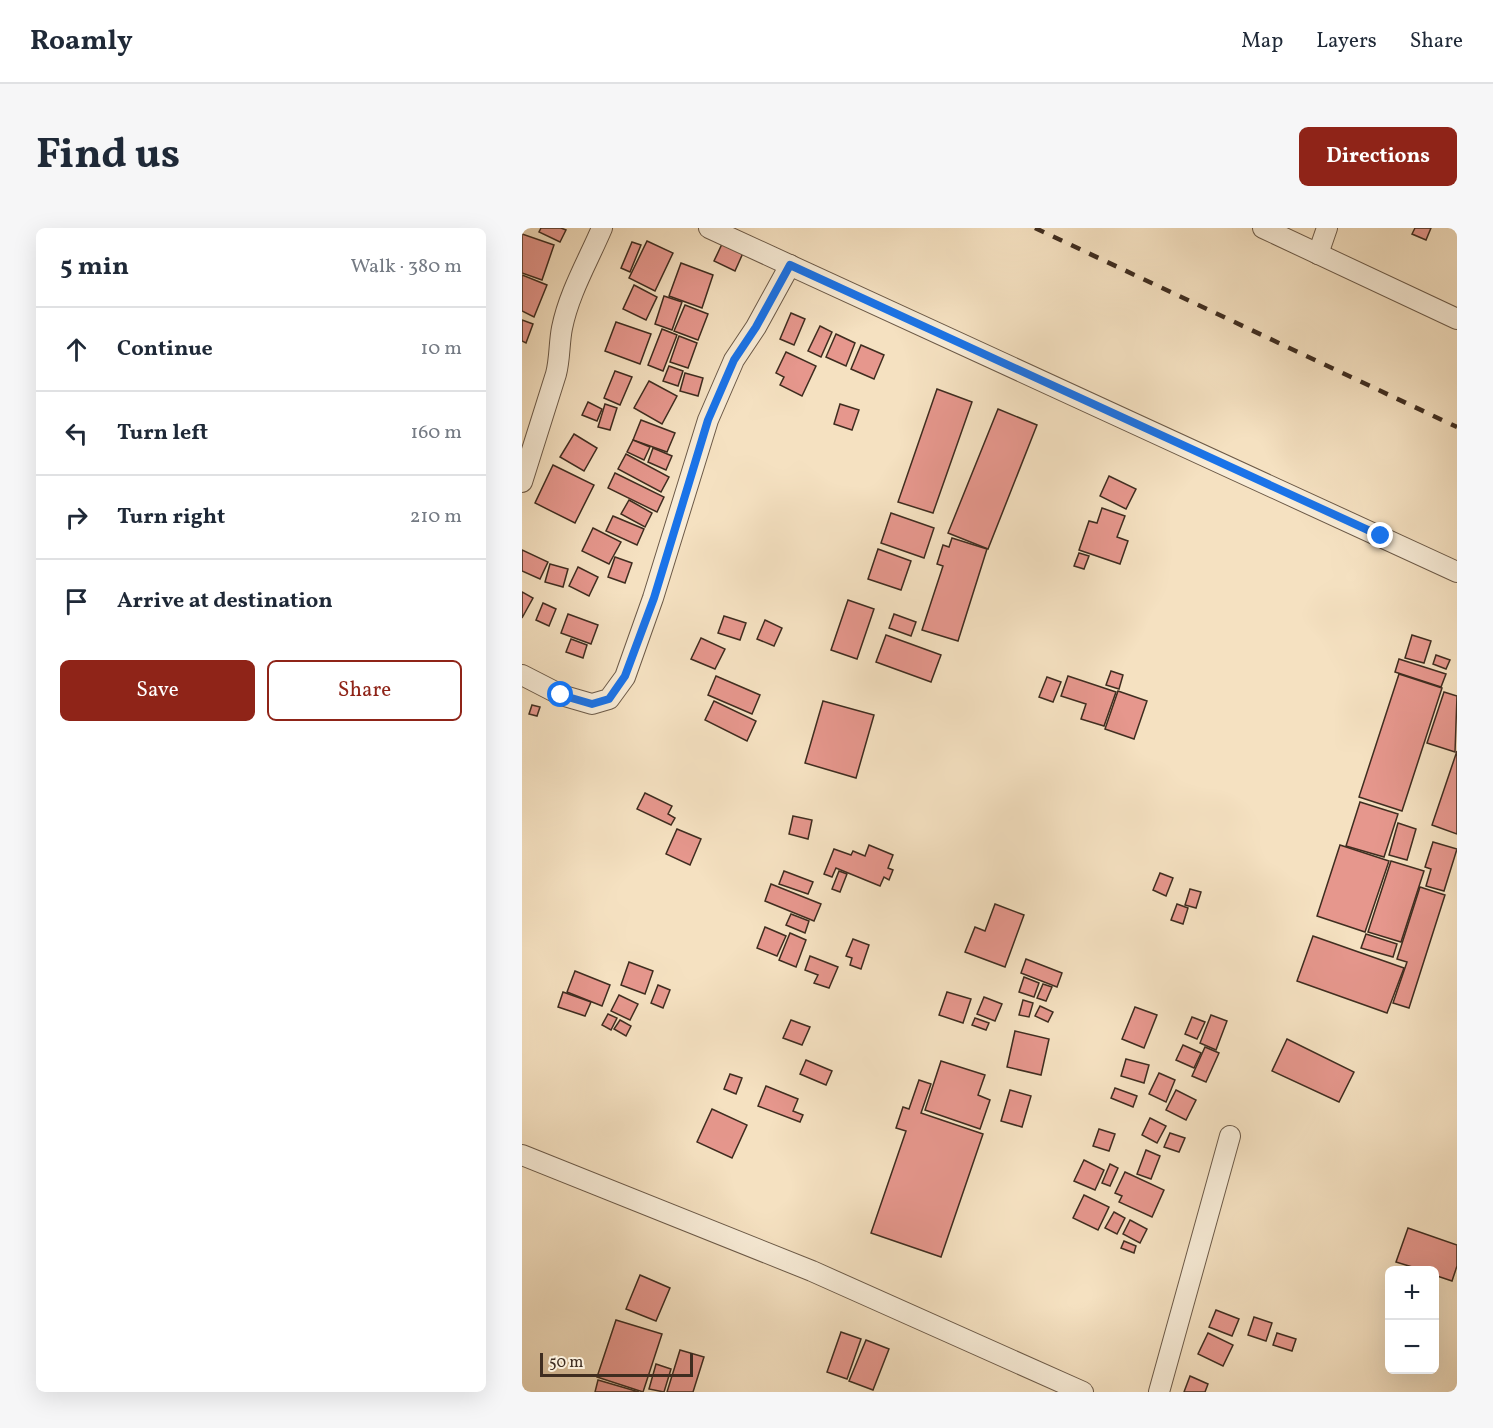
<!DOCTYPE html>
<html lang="en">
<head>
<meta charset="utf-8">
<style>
	:root { --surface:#fff; --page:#f6f6f7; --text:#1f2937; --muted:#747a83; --line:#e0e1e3; --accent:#8f2418 }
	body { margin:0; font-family:Vollkorn,serif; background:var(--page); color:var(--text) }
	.controls { position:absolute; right:18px; bottom:18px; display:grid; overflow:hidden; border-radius:9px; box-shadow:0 6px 24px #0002 }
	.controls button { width:54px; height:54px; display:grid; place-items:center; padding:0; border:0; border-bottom:2px solid var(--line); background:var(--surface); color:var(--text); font:30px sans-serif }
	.scale { position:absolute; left:18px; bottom:15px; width:153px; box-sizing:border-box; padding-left:6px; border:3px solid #3f2d20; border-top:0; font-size:16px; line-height:21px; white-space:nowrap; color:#3f2d20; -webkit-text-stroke:4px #f8ecd7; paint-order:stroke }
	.stop { position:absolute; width:18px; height:18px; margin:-14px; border:4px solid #1a73e8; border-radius:50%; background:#fff }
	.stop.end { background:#1a73e8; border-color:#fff; box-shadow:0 2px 6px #0008 }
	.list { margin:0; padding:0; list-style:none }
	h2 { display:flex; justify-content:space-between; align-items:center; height:78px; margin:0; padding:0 24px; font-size:26px }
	h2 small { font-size:20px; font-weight:400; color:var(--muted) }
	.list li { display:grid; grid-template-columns:39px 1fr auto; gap:18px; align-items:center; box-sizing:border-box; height:84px; padding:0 24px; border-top:2px solid var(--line) }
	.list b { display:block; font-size:22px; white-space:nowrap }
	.list em { font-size:20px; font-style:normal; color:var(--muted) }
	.actions { display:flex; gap:12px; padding:18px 24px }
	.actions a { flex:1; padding:14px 0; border:2px solid var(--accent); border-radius:9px; text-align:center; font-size:21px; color:var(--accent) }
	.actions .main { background:var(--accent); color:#fff }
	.icon { flex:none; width:33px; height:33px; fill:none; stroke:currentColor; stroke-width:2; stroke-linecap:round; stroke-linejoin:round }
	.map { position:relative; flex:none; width:935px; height:1164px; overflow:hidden; border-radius:9px }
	header { display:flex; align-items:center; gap:36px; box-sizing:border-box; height:84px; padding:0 30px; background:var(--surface); border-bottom:2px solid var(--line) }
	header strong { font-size:28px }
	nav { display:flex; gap:33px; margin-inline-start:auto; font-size:21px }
	.intro { display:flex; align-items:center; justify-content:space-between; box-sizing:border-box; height:144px; padding:0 36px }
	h1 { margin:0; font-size:42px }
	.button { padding:15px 27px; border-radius:9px; background:var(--accent); color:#fff; font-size:21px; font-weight:700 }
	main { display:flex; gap:36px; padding:0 36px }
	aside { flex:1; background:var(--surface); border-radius:9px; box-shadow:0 6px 24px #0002 }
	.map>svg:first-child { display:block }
	.building { fill:#e6978d; stroke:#3f2d20; stroke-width:1.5 }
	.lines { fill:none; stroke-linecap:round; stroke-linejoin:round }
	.minor-casing { stroke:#6c5a48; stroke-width:22 }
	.minor { stroke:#f8ecd7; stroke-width:20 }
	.rail { stroke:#3f2d20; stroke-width:4.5; stroke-dasharray:10 10; stroke-linecap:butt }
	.route { stroke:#1a73e8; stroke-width:8 }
</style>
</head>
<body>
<header>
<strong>Roamly</strong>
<nav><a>Map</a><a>Layers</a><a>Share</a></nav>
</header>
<div class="intro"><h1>Find us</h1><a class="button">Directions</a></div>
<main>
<aside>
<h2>5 min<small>Walk · 380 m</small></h2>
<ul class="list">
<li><svg class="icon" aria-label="ahead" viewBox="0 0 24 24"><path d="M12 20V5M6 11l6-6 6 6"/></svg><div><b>Continue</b></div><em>10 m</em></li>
<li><svg class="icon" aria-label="left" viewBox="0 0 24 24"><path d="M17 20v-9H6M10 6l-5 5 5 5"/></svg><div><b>Turn left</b></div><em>160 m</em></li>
<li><svg class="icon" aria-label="right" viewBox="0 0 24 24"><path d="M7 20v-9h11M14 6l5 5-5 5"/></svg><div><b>Turn right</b></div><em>210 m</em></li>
<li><svg class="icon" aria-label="arrive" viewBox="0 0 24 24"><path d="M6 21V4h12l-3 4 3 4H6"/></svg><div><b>Arrive at destination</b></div></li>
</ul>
<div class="actions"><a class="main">Save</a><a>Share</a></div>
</aside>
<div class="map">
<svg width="935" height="1164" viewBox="0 0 935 1164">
	<rect width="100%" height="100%" fill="#f5e1c1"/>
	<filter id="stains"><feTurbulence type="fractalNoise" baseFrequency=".00333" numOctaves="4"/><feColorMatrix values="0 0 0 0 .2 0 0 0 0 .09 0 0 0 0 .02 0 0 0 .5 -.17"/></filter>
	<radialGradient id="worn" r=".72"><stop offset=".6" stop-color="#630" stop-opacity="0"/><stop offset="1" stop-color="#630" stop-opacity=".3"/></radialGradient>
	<g class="building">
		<path d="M19,0H39L44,2L38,14L17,4Z"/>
		<path d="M893,0H909L904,12L890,6Z"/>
		<path d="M0,6L32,17L20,52L0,45Z"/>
		<path d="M125,13L151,25L133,63L107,50Z"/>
		<path d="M110,14L119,17L108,44L99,40Z"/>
		<path d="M200,16L221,25L213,43L192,33Z"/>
		<path d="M159,35L191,47L180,80L147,68Z"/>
		<path d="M0,47L25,57L12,89L0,83Z"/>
		<path d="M112,57L135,69L124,92L101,81Z"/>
		<path d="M142,68L160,74L150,102L133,96Z"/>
		<path d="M163,77L186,86L176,112L152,103Z"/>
		<path d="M269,85L283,91L272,117L258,111Z"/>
		<path d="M0,92L11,96L4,115L0,113Z"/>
		<path d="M94,94L129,106L118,136L83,123Z"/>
		<path d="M298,98L310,104L299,129L286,123Z"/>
		<path d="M140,101L155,107L141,143L126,137Z"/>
		<path d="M314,106L333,115L324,138L304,129Z"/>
		<path d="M157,108L175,115L166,140L148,134Z"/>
		<path d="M339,117L362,127L352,151L329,141Z"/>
		<path d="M264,124L294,138L280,168L258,157L262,149L254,145Z"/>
		<path d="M147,138L161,143L156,158L141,153Z"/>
		<path d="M93,143L110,149L98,177L82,170Z"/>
		<path d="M163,145L181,150L176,168L158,163Z"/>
		<path d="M127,153L155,168L140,196L112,180Z"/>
		<path d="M415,161L450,174L411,285L376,274Z"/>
		<path d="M66,174L80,181L75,193L60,187Z"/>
		<path d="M83,176L95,180L88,202L76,199Z"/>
		<path d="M318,176L337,182L330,202L312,196Z"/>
		<path d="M476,181L515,197L466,321L426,305Z"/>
		<path d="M119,192L153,205L145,224L111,212Z"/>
		<path d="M52,206L75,220L62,243L38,229Z"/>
		<path d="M111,212L128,219L122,232L105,224Z"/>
		<path d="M131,220L150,228L144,242L126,234Z"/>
		<path d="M104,226L147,249L139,264L96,241Z"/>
		<path d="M31,237L72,257L53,295L13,275Z"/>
		<path d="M93,245L142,269L135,284L86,260Z"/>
		<path d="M587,248L614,261L604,281L578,268Z"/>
		<path d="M107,272L130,285L123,299L99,286Z"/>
		<path d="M580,280L603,288L595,309L606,313L598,336L557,322L567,293L575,295Z"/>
		<path d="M369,285L412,300L402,330L359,315Z"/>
		<path d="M91,288L122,301L115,317L84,303Z"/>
		<path d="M71,300L99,314L87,336L60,323Z"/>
		<path d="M430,310L465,321L436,413L400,402L421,338L415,336L421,317L427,319Z"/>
		<path d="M356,321L389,333L379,362L346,351Z"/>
		<path d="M0,322L26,334L18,351L0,343Z"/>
		<path d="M557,325L567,328L562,341L552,338Z"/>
		<path d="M93,329L110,335L103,355L86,349Z"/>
		<path d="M28,336L46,341L41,359L23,354Z"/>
		<path d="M56,339L76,349L67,368L47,358Z"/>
		<path d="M0,364L11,370L0,390Z"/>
		<path d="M326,372L352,381L335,431L309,422Z"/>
		<path d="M21,375L34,381L27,398L14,392Z"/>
		<path d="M46,386L76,397L69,416L39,405Z"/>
		<path d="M372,386L394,394L389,408L367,400Z"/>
		<path d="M202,388L224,395L218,412L196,405Z"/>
		<path d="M243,392L260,400L252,418L235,411Z"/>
		<path d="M364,407L419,427L409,454L354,434Z"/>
		<path d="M890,407L909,413L902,435L883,430Z"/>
		<path d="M179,410L203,421L193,441L169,431Z"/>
		<path d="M49,411L65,417L61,430L44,424Z"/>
		<path d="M914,427L928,432L924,441L911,436Z"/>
		<path d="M877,431L924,446L919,459L873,444Z"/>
		<path d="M589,443L601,447L597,461L584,457Z"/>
		<path d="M877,446L920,460L880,583L837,569Z"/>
		<path d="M194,448L238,467L230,486L186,467Z"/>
		<path d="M546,448L594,464L582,498L559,491L564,476L539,468Z"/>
		<path d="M525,449L539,454L531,474L517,469Z"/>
		<path d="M596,463L625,473L612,511L583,501Z"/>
		<path d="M922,464L935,468L933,524L905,515Z"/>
		<path d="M192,473L234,493L225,513L183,492Z"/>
		<path d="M301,473L352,487L334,550L283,535Z"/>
		<path d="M10,477L18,479L15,488L7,486Z"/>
		<path d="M935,523V606L910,597Z"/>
		<path d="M123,565L150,578L146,586L153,590L149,597L115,581Z"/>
		<path d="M838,574L876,586L862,629L824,618Z"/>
		<path d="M271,588L290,592L286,611L267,606Z"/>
		<path d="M876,595L894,601L885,632L867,627Z"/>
		<path d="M155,601L179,611L168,637L144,626Z"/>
		<path d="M911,614L935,621L922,663L904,658L909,641L903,639Z"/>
		<path d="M347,617L371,627L366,640L371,642L367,652L362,649L358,658L314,640L310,649L302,646L312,621L329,627L331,623L343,628Z"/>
		<path d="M818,617L867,633L843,704L795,688Z"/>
		<path d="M869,633L902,643L879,714L846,704Z"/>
		<path d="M262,643L291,654L286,666L257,656Z"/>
		<path d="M317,643L325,646L318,664L310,661Z"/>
		<path d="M638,645L651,650L644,668L631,662Z"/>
		<path d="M249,656L299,676L292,693L243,673Z"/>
		<path d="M898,659L923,667L887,780L871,775L885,734L875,731Z"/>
		<path d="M668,661L679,664L674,680L663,677Z"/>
		<path d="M473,676L502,687L483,739L443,724L453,699L463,703Z"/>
		<path d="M655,676L666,680L661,696L649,692Z"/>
		<path d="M269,686L287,693L283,705L264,697Z"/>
		<path d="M243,699L264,708L255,728L235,720Z"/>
		<path d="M268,705L284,712L274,739L257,732Z"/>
		<path d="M844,706L875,716L871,729L839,720Z"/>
		<path d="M791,708L882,740L865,785L775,753Z"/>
		<path d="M331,711L347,717L339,741L328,737L330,730L324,728Z"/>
		<path d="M288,728L316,739L307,760L292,755L296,747L283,742Z"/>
		<path d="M504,731L540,745L535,759L499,745Z"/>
		<path d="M107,734L131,743L123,766L99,757Z"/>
		<path d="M53,743L88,757L80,778L45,764Z"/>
		<path d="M502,749L517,755L512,769L497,764Z"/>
		<path d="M521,756L530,759L524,773L515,770Z"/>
		<path d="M136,757L148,762L141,780L129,775Z"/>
		<path d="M41,764L69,774L63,788L36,779Z"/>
		<path d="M425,764L449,771L441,795L417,787Z"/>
		<path d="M97,767L116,776L108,792L89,783Z"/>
		<path d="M462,769L480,776L473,793L455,786Z"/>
		<path d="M501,772L511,775L507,789L497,787Z"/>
		<path d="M518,778L531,784L526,794L513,788Z"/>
		<path d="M613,779L635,787L622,820L600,811Z"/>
		<path d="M86,786L95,790L89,802L80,797Z"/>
		<path d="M689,787L705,793L694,822L678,815Z"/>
		<path d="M670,789L683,794L675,811L663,806Z"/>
		<path d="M453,790L467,795L464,802L450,797Z"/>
		<path d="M98,792L109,798L104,808L92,801Z"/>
		<path d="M269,792L288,799L280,817L261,810Z"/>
		<path d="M493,803L527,811L519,847L485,839Z"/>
		<path d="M765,811L832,844L817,874L750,843Z"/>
		<path d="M661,817L679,825L672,840L654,832Z"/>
		<path d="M683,819L697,825L684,854L670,848Z"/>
		<path d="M604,831L627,837L622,855L599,848Z"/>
		<path d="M284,832L310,843L304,857L278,846Z"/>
		<path d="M419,833L463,847L456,867L468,872L458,901L403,882Z"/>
		<path d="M637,845L653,852L644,874L627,866Z"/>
		<path d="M208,846L220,850L214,866L202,861Z"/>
		<path d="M397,852L409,856L399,885L461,906L419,1029L349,1005L384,903L374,900L381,879L387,881Z"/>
		<path d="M244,858L276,871L271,883L281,887L278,894L236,878Z"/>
		<path d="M593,860L615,868L611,879L589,870Z"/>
		<path d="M488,862L509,868L500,899L479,893Z"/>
		<path d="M654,862L674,872L664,892L644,882Z"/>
		<path d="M190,881L225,897L210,930L175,914Z"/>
		<path d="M628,890L644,898L635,915L620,907Z"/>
		<path d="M577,901L593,906L587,923L571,918Z"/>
		<path d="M648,905L663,910L657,924L642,919Z"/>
		<path d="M624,922L638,928L629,951L615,946Z"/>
		<path d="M562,932L582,942L573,962L552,953Z"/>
		<path d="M588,936L596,940L588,958L580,955Z"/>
		<path d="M603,944L642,962L630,989L597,974L600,968L593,965Z"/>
		<path d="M562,967L587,979L576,1002L551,990Z"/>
		<path d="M592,984L603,990L595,1006L583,1000Z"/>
		<path d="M608,992L625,1001L618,1015L601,1006Z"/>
		<path d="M886,1000L935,1017V1038L930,1053L912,1047V1042H900L874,1034Z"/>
		<path d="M602,1013L614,1018L612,1025L599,1020Z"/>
		<path d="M118,1047L148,1060L134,1093L104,1081Z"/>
		<path d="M694,1082L717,1091L710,1108L687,1099Z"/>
		<path d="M732,1089L750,1095L744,1113L726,1107Z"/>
		<path d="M94,1092L140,1106L121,1164L75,1149Z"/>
		<path d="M319,1104L339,1111L325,1151L305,1144Z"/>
		<path d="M686,1105L711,1117L701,1138L676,1126Z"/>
		<path d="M755,1105L774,1111L770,1123L751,1117Z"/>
		<path d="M344,1112L367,1121L351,1162L327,1153Z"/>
		<path d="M158,1122L182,1129L171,1164H145Z"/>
		<path d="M134,1136L149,1141L142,1164L127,1161Z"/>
		<path d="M668,1148L686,1156L683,1164H662Z"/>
		<path d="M76,1152L117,1164H73Z"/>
	</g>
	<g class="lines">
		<defs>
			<g id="minor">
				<path d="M187,0L935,344"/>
				<path d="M741,0L935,91"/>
				<path d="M796,26L805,0"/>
				<path d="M0,254L34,146C38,131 37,115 40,100C47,65 66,33 80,0"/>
				<path d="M0,447L39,467L70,476L87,471L103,449L131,370L186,192L212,132L234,99L268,37"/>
				<path d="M0,927L290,1043L561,1164"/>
				<path d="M637,1164L708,908"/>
			</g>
		</defs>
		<use href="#minor" class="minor-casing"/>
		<use href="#minor" class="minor"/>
		<path class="rail" d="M513,0L935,199"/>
	</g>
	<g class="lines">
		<path class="route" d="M39,467L70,476L87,471L103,448L132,370L186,192L212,132L234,99L268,37L859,308"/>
	</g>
	<rect width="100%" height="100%" filter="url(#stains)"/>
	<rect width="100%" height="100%" fill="url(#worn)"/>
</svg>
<div class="controls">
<button>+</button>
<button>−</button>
</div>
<div class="scale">50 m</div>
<div class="stop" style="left:39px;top:467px"></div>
<div class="stop end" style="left:859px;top:308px"></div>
</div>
</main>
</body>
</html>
